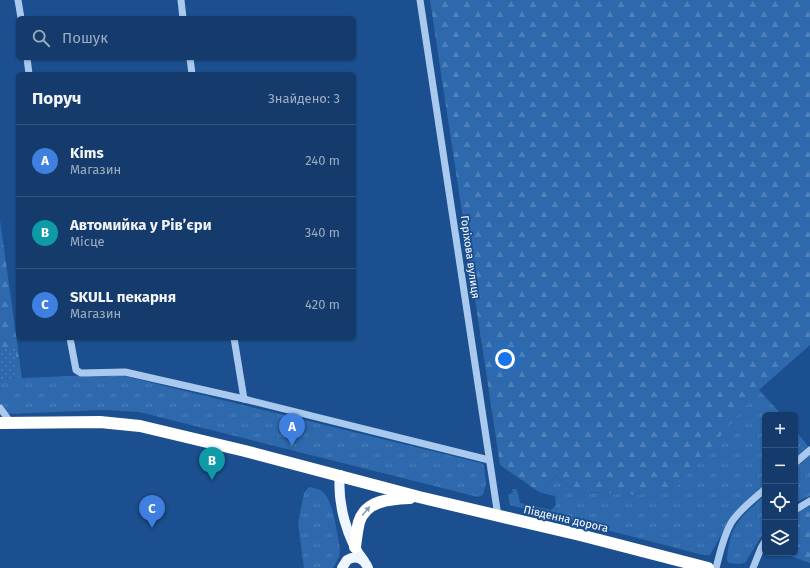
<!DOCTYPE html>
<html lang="uk">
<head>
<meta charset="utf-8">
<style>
	:root { --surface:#143b6b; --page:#1d4271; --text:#f1f3f6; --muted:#9dadc1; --line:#33557e; --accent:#e797bd }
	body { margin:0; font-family:"Fira Sans",sans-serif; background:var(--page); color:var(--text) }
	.controls { position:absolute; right:12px; bottom:12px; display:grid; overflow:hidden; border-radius:6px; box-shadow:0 1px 3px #0004 }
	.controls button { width:36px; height:36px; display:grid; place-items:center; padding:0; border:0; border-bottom:1px solid var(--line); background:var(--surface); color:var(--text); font:20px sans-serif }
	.you { position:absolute; left:505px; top:359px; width:14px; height:14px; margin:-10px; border:3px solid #fff; border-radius:50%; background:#1a73e8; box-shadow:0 0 0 6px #1a73e833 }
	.badge { display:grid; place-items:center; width:26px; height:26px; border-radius:50%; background:var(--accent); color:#fff; font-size:13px; font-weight:700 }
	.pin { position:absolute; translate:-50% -33px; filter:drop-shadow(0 1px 2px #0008) }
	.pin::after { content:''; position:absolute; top:21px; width:14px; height:12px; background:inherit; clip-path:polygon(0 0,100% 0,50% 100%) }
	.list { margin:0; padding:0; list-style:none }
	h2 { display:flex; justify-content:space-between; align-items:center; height:52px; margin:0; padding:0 16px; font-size:17px }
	h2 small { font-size:13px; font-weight:400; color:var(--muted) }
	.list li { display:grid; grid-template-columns:26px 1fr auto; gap:12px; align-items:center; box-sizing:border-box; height:72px; padding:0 16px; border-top:1px solid var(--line) }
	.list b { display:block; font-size:15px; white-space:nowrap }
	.list p { margin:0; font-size:13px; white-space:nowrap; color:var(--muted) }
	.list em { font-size:13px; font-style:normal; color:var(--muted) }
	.icon { flex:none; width:22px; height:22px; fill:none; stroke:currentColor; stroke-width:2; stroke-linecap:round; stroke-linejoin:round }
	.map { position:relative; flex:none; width:810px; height:568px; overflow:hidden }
	.search { position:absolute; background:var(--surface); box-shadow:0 1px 3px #0004; left:16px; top:16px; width:340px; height:44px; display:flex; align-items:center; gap:10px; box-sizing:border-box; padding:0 14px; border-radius:6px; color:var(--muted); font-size:15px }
	.panel { position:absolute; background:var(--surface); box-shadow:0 1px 3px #0004; left:16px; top:72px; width:340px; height:268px; border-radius:6px }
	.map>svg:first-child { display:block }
	.grass { fill:url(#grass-tufts) }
	.forest { fill:url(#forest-firs) }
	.park { fill:url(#park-dots) }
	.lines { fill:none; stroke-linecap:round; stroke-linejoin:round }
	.minor { stroke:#a9c9ee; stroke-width:7 }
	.major { stroke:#f0f6ff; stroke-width:10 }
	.highway { stroke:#fff; stroke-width:12 }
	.oneway { fill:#829ec1 }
	.labels { text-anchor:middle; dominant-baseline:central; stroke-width:4; stroke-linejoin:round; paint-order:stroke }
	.street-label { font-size:11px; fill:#fff; stroke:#1b4f8f }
</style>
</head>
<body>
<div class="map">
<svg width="810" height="568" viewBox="0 0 810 568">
	<defs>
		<pattern id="grass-tufts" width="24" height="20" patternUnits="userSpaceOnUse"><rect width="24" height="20" fill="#2e69ad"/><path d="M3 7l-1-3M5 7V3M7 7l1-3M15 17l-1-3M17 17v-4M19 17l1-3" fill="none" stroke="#4d80b9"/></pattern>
		<pattern id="forest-firs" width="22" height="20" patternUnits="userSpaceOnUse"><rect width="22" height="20" fill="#2e69ad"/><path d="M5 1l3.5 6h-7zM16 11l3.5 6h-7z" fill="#4d80b9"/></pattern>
		<pattern id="park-dots" width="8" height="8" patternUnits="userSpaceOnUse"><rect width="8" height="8" fill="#2e69ad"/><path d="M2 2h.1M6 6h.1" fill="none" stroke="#4d80b9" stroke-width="1.8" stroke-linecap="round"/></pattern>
	</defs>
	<rect width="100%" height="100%" fill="#1b4f8f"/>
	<g class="grass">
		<path d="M116,374L481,463L484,465L486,483L483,495L478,497L139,412L104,410L8,414L0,405V379Z"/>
		<path d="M759,390L782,415H765V486L730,519L710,555H703L510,505L508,495L513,492L512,489H515L517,490L520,503L551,510L556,505L555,496L539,492L556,476L569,487L585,492L639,495Z"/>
		<path d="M795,430L808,446L795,458Z"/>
		<path d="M810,455V496L800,500L795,504V469Z"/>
		<path d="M310,487C314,488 319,489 322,491C334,501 337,534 340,549L339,557L333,568H304L298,523L304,493L308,488Z"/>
		<path d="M765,495V532L761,537L745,563L739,564L729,563L727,561C729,525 740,518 765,495Z"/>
	</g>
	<g class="forest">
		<path d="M430,0H810V345L759,390L678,486L639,495L585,492L569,487L556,476L539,492L500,465Z"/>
		<path d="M0,220L22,378L0,379Z"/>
		<path d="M810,506V563L782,553H795V514Z"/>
	</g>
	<path class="park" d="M15,348L19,378L0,379V349Z"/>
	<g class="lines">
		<g class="minor">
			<path d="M18,0L21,18"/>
			<path d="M181,0L183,18"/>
			<path d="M420,0L498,516"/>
			<path d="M27,58L29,74"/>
			<path d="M190,58L192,74"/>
			<path d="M70,338L76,370L81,373L125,372L244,399L489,460"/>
			<path d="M234,338L244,399"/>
			<path d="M0,408L11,423"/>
			<path d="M795,463L810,450"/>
			<path d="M795,510L810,501"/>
			<path d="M716,568C720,553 723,537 731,523C739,510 754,499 765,489"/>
			<path d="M753,568L761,548L765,541"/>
		</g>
		<g class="major">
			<path d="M340,475C337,502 347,540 364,561"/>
			<path d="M342,568L347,560C356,555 364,558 368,568"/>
		</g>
		<g class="highway">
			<path d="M0,423L100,422L140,426L245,451L419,497L580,535L708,568"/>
			<path d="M355,547C356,539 357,530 359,522C366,500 390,499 410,498"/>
		</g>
	</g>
	<defs><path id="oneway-solid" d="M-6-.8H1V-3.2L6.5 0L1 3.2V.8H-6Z"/></defs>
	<use class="oneway" href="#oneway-solid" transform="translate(366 511) rotate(-49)"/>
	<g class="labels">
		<g class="street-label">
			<text transform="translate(470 257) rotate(82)">Горіхова вулиця</text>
			<text transform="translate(566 519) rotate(13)">Південна дорога</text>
		</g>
	</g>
</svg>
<div class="controls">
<button>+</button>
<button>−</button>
<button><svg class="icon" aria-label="locate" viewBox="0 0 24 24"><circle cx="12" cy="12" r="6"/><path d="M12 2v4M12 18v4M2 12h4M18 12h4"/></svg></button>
<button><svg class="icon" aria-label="layers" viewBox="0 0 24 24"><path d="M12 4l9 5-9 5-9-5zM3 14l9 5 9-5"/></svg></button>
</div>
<div class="you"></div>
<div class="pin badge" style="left:292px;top:446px;background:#3f7fe0">A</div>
<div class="pin badge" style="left:212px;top:480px;background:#0f9aa8">B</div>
<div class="pin badge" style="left:152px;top:528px;background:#3f7fe0">C</div>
<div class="search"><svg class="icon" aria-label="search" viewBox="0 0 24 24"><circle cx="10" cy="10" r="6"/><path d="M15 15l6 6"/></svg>Пошук</div>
<section class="panel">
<h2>Поруч<small>Знайдено: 3</small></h2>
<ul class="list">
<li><span class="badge" style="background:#3f7fe0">A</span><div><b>Kims</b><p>Магазин</p></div><em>240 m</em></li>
<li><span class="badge" style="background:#0f9aa8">B</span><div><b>Автомийка у Рівʼєри</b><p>Місце</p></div><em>340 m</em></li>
<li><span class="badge" style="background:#3f7fe0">C</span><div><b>SKULL пекарня</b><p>Магазин</p></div><em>420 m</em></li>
</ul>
</section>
</div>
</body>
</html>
